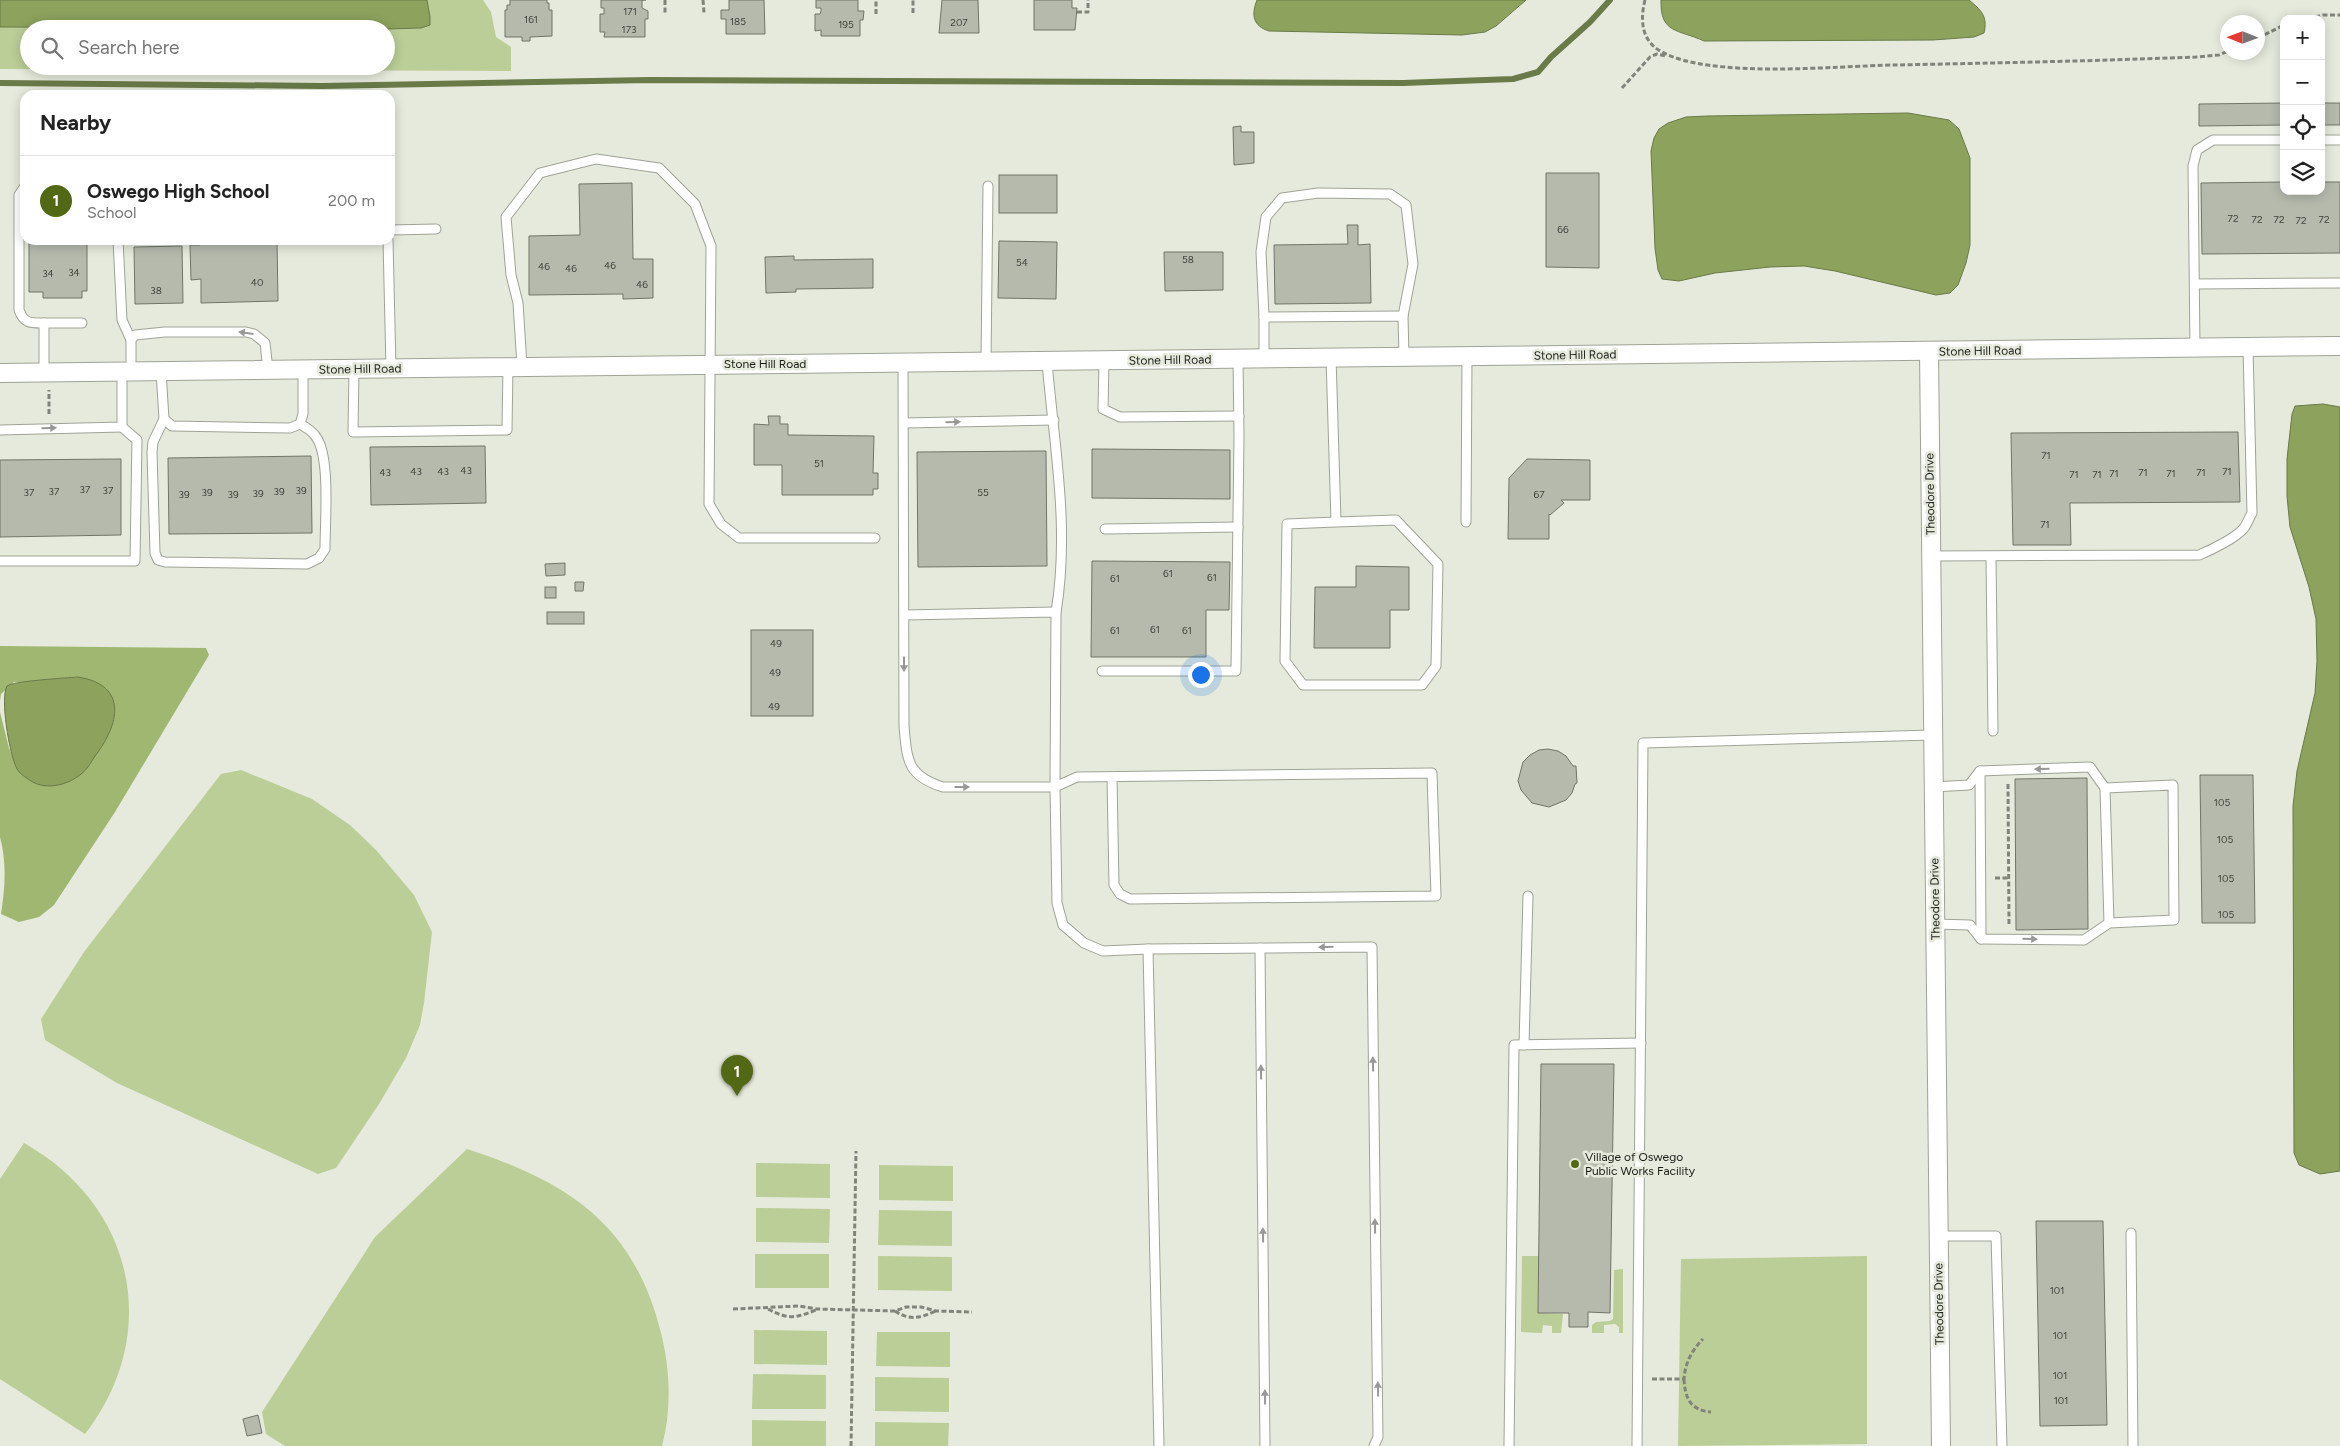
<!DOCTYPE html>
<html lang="en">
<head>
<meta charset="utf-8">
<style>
	:root { --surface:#fff; --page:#f6f6f6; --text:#222; --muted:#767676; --line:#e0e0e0; --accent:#526815 }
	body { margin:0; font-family:Figtree,sans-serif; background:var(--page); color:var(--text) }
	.controls { position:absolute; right:15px; top:15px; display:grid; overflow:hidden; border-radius:10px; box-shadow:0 2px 12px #0003 }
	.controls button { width:45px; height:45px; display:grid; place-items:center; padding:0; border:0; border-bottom:1px solid var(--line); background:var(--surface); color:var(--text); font:25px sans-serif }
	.compass { position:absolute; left:2220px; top:15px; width:45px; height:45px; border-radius:50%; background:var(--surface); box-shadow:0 2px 12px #0003; rotate:271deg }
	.you { position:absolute; left:1200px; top:674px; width:18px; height:18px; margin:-12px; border:4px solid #fff; border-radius:50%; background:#1a73e8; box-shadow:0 0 0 8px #1a73e833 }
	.badge { display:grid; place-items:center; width:32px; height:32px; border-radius:50%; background:var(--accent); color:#fff; font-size:16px; font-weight:700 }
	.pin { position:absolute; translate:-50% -41px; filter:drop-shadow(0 1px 2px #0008) }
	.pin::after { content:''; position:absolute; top:26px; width:18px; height:15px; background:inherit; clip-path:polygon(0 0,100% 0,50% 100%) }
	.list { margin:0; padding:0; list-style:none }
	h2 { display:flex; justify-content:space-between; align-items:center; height:65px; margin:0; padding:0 20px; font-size:21px }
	h2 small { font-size:16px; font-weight:400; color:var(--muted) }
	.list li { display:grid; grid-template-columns:32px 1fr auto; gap:15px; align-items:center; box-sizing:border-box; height:90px; padding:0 20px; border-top:1px solid var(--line) }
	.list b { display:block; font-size:19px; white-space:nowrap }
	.list p { margin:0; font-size:16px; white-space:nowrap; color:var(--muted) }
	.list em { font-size:16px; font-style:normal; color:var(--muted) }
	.icon { flex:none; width:28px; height:28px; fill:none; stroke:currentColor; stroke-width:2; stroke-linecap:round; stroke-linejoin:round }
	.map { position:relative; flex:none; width:2340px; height:1446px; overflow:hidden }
	.search { position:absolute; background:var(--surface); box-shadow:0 2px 12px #0003; left:20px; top:20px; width:375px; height:55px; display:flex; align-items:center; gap:12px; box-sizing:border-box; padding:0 18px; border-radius:28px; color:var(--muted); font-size:19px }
	.panel { position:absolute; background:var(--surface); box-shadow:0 2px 12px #0003; left:20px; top:90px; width:375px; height:155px; border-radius:15px }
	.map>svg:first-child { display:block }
	.green { fill:#bbce97 }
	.forest { fill:#a0b771 }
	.water { fill:#8ca25d; stroke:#6a7a48 }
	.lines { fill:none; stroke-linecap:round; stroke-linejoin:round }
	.stream { stroke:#6a7a48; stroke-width:6 }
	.building { fill:#b6baad; stroke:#717569 }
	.service-casing { stroke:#9fa397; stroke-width:11 }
	.minor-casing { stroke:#9fa397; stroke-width:20 }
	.path { stroke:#81847b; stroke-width:3; stroke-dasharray:5 2.5; stroke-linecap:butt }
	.service { stroke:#fff; stroke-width:9 }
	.minor { stroke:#fff; stroke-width:18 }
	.oneway { fill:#989897 }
	.poi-dot { fill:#526815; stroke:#e5eadc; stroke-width:2 }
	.labels { text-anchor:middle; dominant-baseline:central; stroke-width:5; stroke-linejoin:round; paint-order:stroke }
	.number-label { font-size:10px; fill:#41433c }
	.street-label { font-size:12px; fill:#1a1b17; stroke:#e5eadc }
	.poi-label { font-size:12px; fill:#1a1b17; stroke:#e5eadc; text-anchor:start }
</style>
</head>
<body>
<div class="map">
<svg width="2340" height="1446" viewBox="0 0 2340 1446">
	<rect width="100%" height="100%" fill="#e5eadc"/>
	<g class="green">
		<path d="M427,0H483L491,12L496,37L511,47V71L0,69V27L99,29H29V66H386V29L421,28L430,17Z"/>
		<path d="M241,770L312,799L350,825L376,850L414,895L432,932L424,1003L420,1025L406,1058L379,1104L336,1168L318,1174L117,1083L45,1040L41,1019L84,952L221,774Z"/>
		<path d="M24,1143C134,1205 163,1333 85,1434L0,1379V1179Z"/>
		<path d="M467,1149C568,1182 634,1224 661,1333C670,1369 672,1409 662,1446H285L266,1434L262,1412L375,1237Z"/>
		<path d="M756,1163L830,1164V1198L756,1197Z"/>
		<path d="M879,1165L953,1166V1201L879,1200Z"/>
		<path d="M756,1208L830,1209L829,1243L756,1242Z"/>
		<path d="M879,1210L952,1211V1246L878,1245Z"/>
		<rect x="755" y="1254" width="74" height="34"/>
		<path d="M878,1256L952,1257V1291L878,1290Z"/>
		<path d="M1522,1256H1539L1538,1313L1563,1314L1561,1333H1552V1326L1543,1325L1542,1333L1521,1332Z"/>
		<path d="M1867,1256V1444L1678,1446L1681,1259Z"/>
		<path d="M1623,1269V1333H1619V1327L1615,1324L1604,1325V1333H1592V1325L1596,1322L1610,1321L1613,1319L1614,1270Z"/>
		<path d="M754,1330L827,1331V1365L754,1364Z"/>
		<path d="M877,1332H950V1367L876,1366Z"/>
		<path d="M753,1374L826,1375V1409H752Z"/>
		<path d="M875,1377L949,1378V1412L875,1411Z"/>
		<path d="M752,1420L826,1421V1446H752Z"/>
		<path d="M875,1422L949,1423L948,1446H875Z"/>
	</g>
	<path class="forest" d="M0,646L206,648L209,655L115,812L54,905L39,917L19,922L1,914C5,888 7,863 0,837V712L9,748L18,770L78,677L26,683L14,682L1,694L0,701Z"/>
	<g class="water">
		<path d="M0,0H427L430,17V25L421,28L386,29L0,27Z"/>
		<path d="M1257,0H1526L1496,26L1485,32L1462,35L1269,31C1253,26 1251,15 1257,0Z"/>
		<path d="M1661,0H1969C1981,10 1988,16 1984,33L1974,37L1933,40L1704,41C1678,29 1660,34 1661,0Z"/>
		<path d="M1908,113L1949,120L1959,129L1970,158V245L1966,263L1958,285L1950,293L1936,295L1835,271L1804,266L1770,267L1715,273L1679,281L1662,279L1658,270L1655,248L1651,151L1654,138L1659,129L1668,123L1686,117L1707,116Z"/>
		<path d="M2323,404L2340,407V1171L2320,1174L2299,1165L2294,1153L2293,806L2297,771L2315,693L2317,661L2316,619L2309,587L2290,527L2287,496V459L2292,414L2295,406Z"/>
		<path d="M78,677C129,685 119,725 95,756C91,762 87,770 81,774C67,786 43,791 28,779C24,776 19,773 17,769C9,753 0,698 7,686C13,681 66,678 78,677Z"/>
	</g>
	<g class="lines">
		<path class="stream" d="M0,83L322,86L650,80L1403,83L1513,79L1538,72L1551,57L1590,22L1610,0"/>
	</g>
	<g class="building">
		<path d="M510,0H547V3H549V10H552V36L530,37V41H522V37H505V10H507V5H510Z"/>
		<path d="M601,0H646H642V8L648,11V19H645V37H604L605,32H600V14H604V8H601Z"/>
		<path d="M729,0H764L765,34H726V19H721V10H729Z"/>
		<path d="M816,0H858V11H864L863,20H860V36H821V30L815,31V14H820L821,11V8H816Z"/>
		<path d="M942,0H978L979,33H939Z"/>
		<path d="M1034,0H1072V8H1077L1075,30H1034Z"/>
		<path d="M2284,103V125L2199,126V104Z"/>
		<rect x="2321" y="103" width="19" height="22"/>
		<path d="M1241,126V132H1254V163L1234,165L1233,127Z"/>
		<path d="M1546,173H1599V268L1546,267Z"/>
		<rect x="999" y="175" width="58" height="38"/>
		<path d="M2284,182V191H2321V182H2340V253L2202,254L2201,183Z"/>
		<path d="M632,183L633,259H653V298L623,299V294L529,295V236L580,235L579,184Z"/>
		<path d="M1347,225H1358V245L1370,244L1371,303L1275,304L1274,245L1348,244Z"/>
		<path d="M29,240H87V291H82V298H43V292H29Z"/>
		<path d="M200,240H277L278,301L201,303V279L191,280L190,245H200Z"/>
		<path d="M999,241L1057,242L1056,299L998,298Z"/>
		<path d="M182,246L183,303L135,304L134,247Z"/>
		<path d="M1164,252H1223V290L1165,291Z"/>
		<path d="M794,256V260L873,259V288L796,289V292L766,293L765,257Z"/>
		<path d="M768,416H780V424H788V435L874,436L873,473H878V489H873V495H782V465H754V424L769,425Z"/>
		<path d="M2238,432L2240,502L2070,503L2071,545H2013L2011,433Z"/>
		<path d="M485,446L486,503L371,505L370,447Z"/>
		<path d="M1092,449L1230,450V499L1092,498Z"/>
		<path d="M1046,451L1047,566L918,567L917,452Z"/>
		<path d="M311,456L312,533L169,534L168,458Z"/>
		<path d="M121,459V535L0,537V460Z"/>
		<path d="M1527,459L1590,460V500H1561L1564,503L1550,515L1549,514V539H1508L1509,478Z"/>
		<path d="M1092,561L1230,562L1229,610H1206V657H1091Z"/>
		<path d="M565,563V575L546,576L545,564Z"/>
		<path d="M1356,566L1409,567V610H1390V648H1314L1315,587H1356Z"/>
		<path d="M575,582H584L583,591H575Z"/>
		<rect x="545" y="587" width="11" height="11"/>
		<rect x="547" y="612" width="37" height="12"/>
		<rect x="751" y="630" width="62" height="86"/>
		<path d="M1548,749L1558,751L1566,756L1573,766H1576L1577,783L1575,784L1572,793L1566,800L1549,807L1532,803L1521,790L1518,781L1523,762L1530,755L1539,750Z"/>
		<path d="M2200,775H2253L2255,923H2202Z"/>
		<path d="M2087,778L2088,929L2016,930L2015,779Z"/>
		<path d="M1541,1064H1614L1610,1313L1588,1312V1327H1569V1313H1538Z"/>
		<path d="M2036,1221H2103L2107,1425L2040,1426Z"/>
		<path d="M258,1415L262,1433L247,1436L243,1419Z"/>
	</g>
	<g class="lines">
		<defs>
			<g id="service">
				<path d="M2321,140H2340"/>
				<path d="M25,186L19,195V310C24,324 31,323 44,323"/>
				<path d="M390,230L436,229"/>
				<path d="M118,240L122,320L131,340"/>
				<path d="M388,240L391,368"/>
				<path d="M2195,284L2340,283"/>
				<path d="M1264,317L1261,252L1266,217L1282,198L1318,193L1390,194L1406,205L1413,264L1403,316"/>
				<path d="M2195,348L2193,166L2197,150L2213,140H2284"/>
				<path d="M1331,357L1336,522L1287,524L1285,661L1303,685H1422L1436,666L1438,564L1396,520L1336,522"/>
				<path d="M1264,358V317L1403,316L1404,357"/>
				<path d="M1104,361L1103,409L1120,417L1239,416"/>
				<path d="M986,362L988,186"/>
				<path d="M1047,362C1054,445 1070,528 1056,612"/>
				<path d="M903,363L904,726C907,760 907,776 943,787H1055L1056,612L904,615"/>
				<path d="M522,366L518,303L511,275L506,217L540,173L596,159L659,168L695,204L711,246L709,504L721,524L739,538H875"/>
				<path d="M354,369L353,432L507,430L508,366"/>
				<path d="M161,371L164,419L172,426L290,428L300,424L303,414V370"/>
				<path d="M44,372V323H82"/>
				<path d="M131,372V340L135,335L165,332H246L254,334L265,343L268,370"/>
				<path d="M164,419L153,442L152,452L155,553L158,560L165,562L307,564L319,558L325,549C325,521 330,463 318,440C314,432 307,428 300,424"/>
				<path d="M904,423L1054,420"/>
				<path d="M0,430L122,427V372"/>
				<path d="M1466,522L1467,356"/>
				<path d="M1105,529L1238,527"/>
				<path d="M1931,556L2199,555C2211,550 2236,538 2244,528C2247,524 2249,518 2252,513L2248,347"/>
				<path d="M1991,557L1993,731"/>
				<path d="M0,561H135L137,440L122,427"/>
				<path d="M1102,671H1236L1239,437L1238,358"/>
				<path d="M1980,771L1981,939"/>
				<path d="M1112,777L1114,885L1120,894L1130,899L1436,896L1432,773L1077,777L1055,787L1057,903L1063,925L1084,943L1103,951L1148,949"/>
				<path d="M1933,787L1969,785L1980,771L2090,767L2105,788L2173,785L2174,920L2109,923L2084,940L1981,939L1970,925L1935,924"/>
				<path d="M2105,788L2109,923"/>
				<path d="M1260,948L1265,1446"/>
				<path d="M1524,1045L1528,896"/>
				<path d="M2131,1233L2133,1446"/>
				<path d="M1938,1236H1996L2002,1446"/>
				<path d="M1159,1446L1148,949L1372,947L1378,1437L1374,1446"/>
				<path d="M1509,1446L1514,1045L1641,1043"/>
				<path d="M1637,1446L1643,743L1933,735"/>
			</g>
			<g id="minor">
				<path d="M1929,351L1941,1446"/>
				<path d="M0,373L2340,346"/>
			</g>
		</defs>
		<use href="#service" class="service-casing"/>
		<use href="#minor" class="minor-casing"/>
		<g class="path">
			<path d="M665,0V14"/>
			<path d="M703,0L704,13"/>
			<path d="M1645,0C1640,20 1641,41 1662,52C1712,79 1835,66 1894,65C1995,63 2095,61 2196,57L2219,55L2228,51"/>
			<path d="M1077,12H1088V0"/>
			<path d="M913,13V0"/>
			<path d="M876,14V0"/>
			<path d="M2308,19L2323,15H2340"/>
			<path d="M2258,38L2284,25"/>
			<path d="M1622,88L1650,57L1657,54L1666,56"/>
			<path d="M49,414V390"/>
			<path d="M2008,784L2009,924"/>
			<path d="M1995,878H2009"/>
			<path d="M733,1309L799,1306L817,1309L895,1311L906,1307H921L936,1311L972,1312"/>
			<path d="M768,1309C789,1320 795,1318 816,1310"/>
			<path d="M895,1311C910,1321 920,1318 936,1311"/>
			<path d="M1652,1379H1684C1685,1363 1692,1350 1703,1339"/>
			<path d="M1684,1379C1685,1398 1690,1410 1711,1412"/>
			<path d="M851,1446L856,1151"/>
		</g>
		<use href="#service" class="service"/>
		<use href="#minor" class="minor"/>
	</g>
	<defs><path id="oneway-solid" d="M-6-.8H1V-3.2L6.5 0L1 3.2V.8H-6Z" transform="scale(1.25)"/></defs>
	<g class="oneway">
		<use href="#oneway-solid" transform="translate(246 333) rotate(-172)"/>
		<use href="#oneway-solid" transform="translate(953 422) rotate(-1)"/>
		<use href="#oneway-solid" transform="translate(49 428) rotate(-1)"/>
		<use href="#oneway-solid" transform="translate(904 664) rotate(90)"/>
		<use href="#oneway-solid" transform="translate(2042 769) rotate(178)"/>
		<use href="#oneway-solid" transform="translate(962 787)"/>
		<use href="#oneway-solid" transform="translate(2030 939) rotate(1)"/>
		<use href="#oneway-solid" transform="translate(1326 947) rotate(179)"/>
		<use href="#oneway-solid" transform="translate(1373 1064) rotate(-91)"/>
		<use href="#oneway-solid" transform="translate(1261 1072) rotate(-91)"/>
		<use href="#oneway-solid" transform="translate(1375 1226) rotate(-91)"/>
		<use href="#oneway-solid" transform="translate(1263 1235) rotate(-91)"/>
		<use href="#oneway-solid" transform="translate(1378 1389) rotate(-91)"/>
		<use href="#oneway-solid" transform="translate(1265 1397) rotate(-91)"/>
	</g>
	<circle class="poi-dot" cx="1575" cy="1164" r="5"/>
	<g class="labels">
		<g class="number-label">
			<text x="630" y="11">171</text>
			<text x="531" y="19">161</text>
			<text x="738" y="21">185</text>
			<text x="959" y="22">207</text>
			<text x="846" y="24">195</text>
			<text x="629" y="29">173</text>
			<text x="2233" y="218">72</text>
			<text x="2257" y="219">72</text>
			<text x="2279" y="219">72</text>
			<text x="2324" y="219">72</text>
			<text x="2301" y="220">72</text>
			<text x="1563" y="229">66</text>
			<text x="1188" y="259">58</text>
			<text x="1022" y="262">54</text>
			<text x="610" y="265">46</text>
			<text x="544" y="266">46</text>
			<text x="571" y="268">46</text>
			<text x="74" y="272">34</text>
			<text x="48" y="273">34</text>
			<text x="257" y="282">40</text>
			<text x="642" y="284">46</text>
			<text x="156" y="290">38</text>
			<text x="2046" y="455">71</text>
			<text x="819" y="463">51</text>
			<text x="466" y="470">43</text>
			<text x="416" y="471">43</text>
			<text x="443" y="471">43</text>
			<text x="2227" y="471">71</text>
			<text x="385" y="472">43</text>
			<text x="2143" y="472">71</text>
			<text x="2201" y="472">71</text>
			<text x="2114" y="473">71</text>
			<text x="2171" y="473">71</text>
			<text x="2074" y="474">71</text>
			<text x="2097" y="474">71</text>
			<text x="85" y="489">37</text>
			<text x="108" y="490">37</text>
			<text x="301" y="490">39</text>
			<text x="54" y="491">37</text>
			<text x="279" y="491">39</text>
			<text x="29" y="492">37</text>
			<text x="207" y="492">39</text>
			<text x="983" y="492">55</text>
			<text x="258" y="493">39</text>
			<text x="184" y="494">39</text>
			<text x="233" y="494">39</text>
			<text x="1539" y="494">67</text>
			<text x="2045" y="524">71</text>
			<text x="1168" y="573">61</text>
			<text x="1212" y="577">61</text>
			<text x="1115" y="578">61</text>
			<text x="1155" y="629">61</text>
			<text x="1115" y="630">61</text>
			<text x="1187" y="630">61</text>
			<text x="776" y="643">49</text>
			<text x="775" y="672">49</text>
			<text x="774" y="706">49</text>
			<text x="2222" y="802">105</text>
			<text x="2225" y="839">105</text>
			<text x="2226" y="878">105</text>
			<text x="2226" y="914">105</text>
			<text x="2057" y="1290">101</text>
			<text x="2060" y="1335">101</text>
			<text x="2060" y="1375">101</text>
			<text x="2061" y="1400">101</text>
		</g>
		<g class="street-label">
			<text transform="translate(1980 351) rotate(-1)">Stone Hill Road</text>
			<text transform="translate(1575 355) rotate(-1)">Stone Hill Road</text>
			<text transform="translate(1170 360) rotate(-1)">Stone Hill Road</text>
			<text x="765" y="364">Stone Hill Road</text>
			<text transform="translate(360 369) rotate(-1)">Stone Hill Road</text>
			<text transform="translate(1930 494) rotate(-91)">Theodore Drive</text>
			<text transform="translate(1935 899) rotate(-91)">Theodore Drive</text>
			<text transform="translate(1939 1304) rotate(-91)">Theodore Drive</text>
		</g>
		<g class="poi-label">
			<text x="1585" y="1157">Village of Oswego<tspan x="1585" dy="14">Public Works Facility</tspan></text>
		</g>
	</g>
</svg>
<div class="controls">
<button>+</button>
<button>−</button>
<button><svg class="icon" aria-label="locate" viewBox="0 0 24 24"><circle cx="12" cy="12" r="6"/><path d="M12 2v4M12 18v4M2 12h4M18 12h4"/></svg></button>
<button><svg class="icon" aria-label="layers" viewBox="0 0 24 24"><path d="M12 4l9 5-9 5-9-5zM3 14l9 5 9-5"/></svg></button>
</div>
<svg class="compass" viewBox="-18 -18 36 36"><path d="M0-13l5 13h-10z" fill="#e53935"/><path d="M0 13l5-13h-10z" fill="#767676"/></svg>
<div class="you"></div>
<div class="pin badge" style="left:737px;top:1096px">1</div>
<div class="search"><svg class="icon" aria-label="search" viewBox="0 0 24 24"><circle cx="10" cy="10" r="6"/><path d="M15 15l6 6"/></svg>Search here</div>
<section class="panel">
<h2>Nearby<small></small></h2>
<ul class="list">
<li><span class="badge">1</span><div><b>Oswego High School</b><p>School</p></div><em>200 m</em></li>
</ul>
</section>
</div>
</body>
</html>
